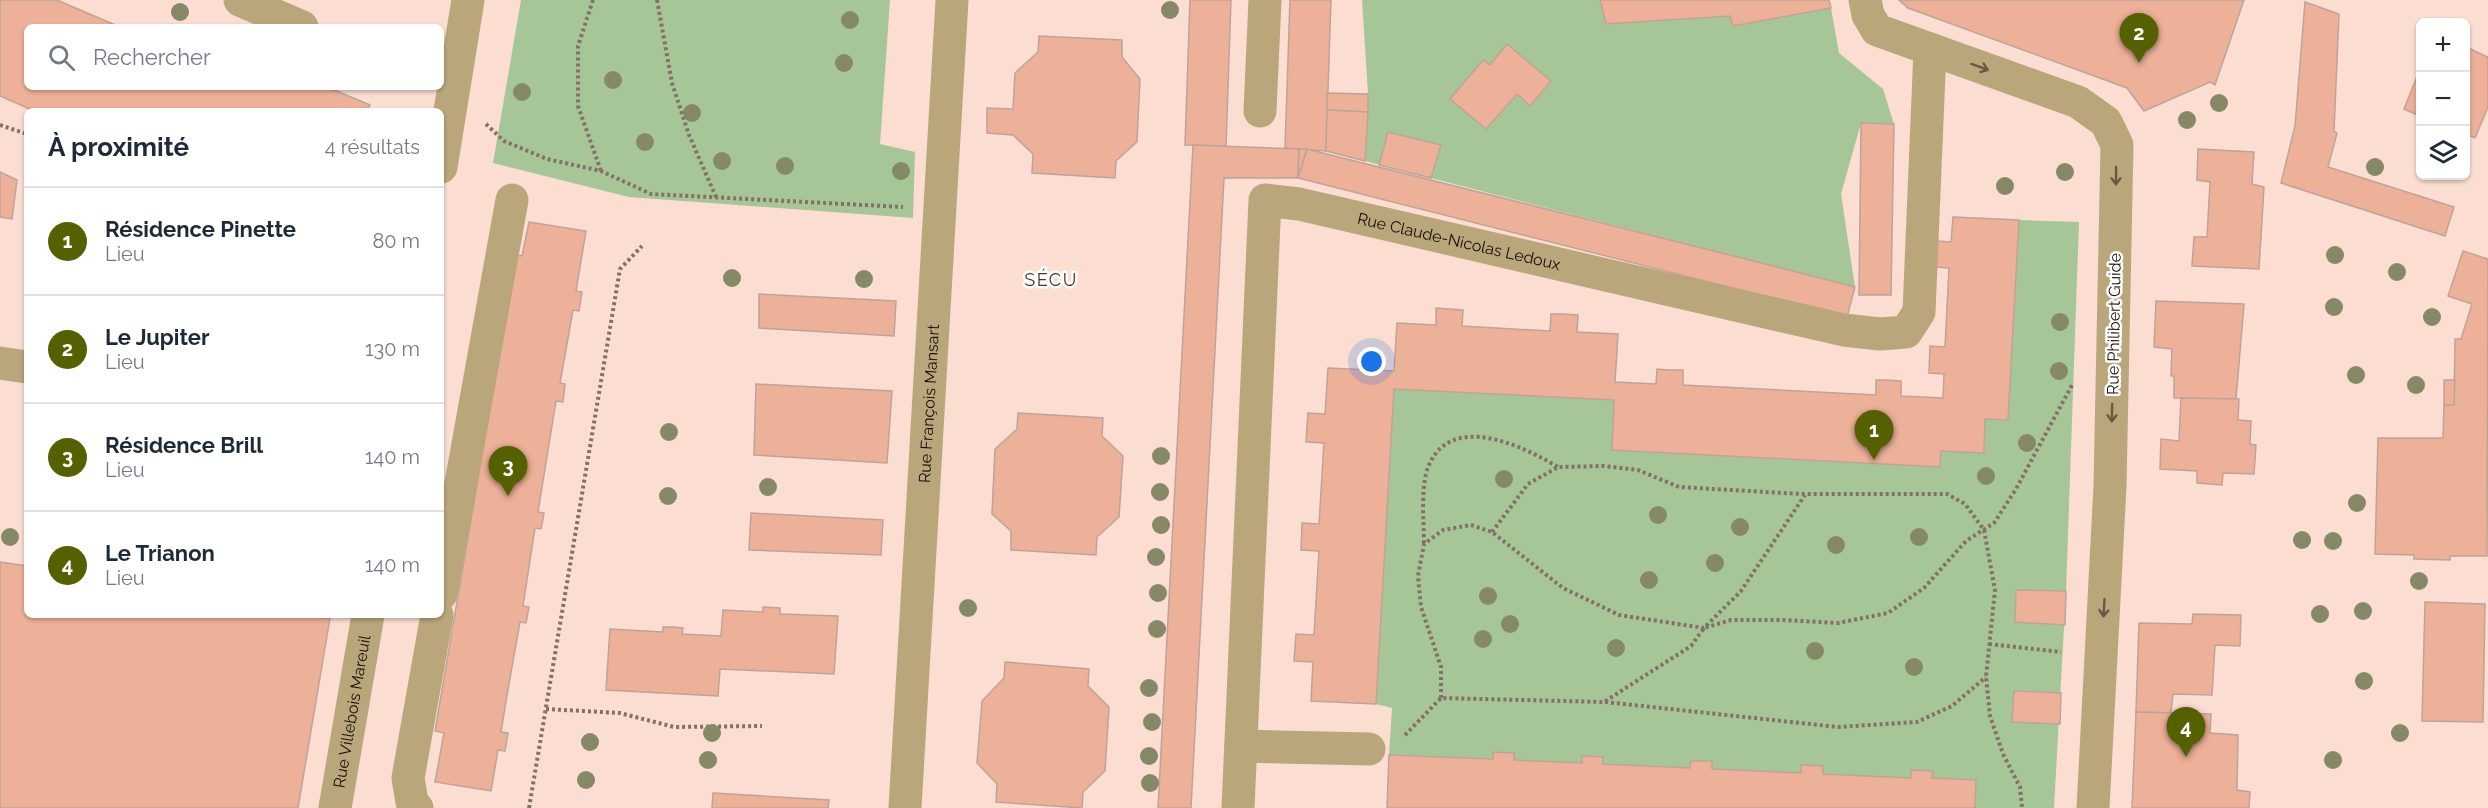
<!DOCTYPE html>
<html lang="fr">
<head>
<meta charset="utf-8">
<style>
	:root { --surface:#fff; --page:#f6f6f7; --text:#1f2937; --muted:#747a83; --line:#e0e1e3; --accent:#556000 }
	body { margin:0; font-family:Raleway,sans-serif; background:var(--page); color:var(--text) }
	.controls { position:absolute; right:18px; top:18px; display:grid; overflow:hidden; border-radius:9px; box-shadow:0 2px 4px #0004 }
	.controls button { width:54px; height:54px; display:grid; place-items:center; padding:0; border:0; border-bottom:2px solid var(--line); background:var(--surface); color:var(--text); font:30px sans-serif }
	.you { position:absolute; left:1372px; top:362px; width:21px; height:21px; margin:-15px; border:4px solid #fff; border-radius:50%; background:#1a73e8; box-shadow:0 0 0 9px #1a73e833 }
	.badge { display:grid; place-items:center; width:39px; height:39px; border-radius:50%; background:var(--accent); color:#fff; font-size:20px; font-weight:700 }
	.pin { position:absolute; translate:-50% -50px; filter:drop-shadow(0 2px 3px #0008) }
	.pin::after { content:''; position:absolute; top:32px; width:21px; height:18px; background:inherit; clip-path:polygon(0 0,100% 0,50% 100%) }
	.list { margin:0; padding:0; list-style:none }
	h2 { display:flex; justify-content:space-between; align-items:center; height:78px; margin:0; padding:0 24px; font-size:26px }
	h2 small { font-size:20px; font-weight:400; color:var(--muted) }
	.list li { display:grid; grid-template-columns:39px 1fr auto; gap:18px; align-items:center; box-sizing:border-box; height:108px; padding:0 24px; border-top:2px solid var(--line) }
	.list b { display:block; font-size:22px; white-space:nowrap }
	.list p { margin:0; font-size:20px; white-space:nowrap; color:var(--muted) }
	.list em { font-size:20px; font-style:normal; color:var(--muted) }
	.icon { flex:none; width:33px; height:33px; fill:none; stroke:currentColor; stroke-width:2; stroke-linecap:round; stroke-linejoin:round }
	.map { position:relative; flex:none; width:2488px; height:808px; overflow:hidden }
	.search { position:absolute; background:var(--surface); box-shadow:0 2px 4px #0004; left:24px; top:24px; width:420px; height:66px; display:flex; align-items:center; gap:15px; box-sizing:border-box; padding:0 21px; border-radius:9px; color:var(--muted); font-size:22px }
	.panel { position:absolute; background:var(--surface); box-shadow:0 2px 4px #0004; left:24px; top:108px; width:420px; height:510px; border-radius:9px }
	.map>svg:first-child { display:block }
	.green { fill:#a7c698 }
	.building { fill:#edb099; stroke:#bfa399; stroke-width:1.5 }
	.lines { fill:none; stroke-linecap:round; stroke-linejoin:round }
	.path { stroke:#837068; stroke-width:4; stroke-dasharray:3 3; stroke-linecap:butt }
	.minor { stroke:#b9a77b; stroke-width:33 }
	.tree { fill:#858968 }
	.oneway { stroke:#685a42 }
	.labels { text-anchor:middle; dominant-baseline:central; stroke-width:5; stroke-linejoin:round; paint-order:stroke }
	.street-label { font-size:16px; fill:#160d09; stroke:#fff }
	.neighbourhood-label { font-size:18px; letter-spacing:1.5px; fill:#4b342b; stroke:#fff }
</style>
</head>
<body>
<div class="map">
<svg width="2488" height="808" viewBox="0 0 2488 808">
	<rect width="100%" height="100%" fill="#fbddd2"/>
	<g class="green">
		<path d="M521,0H890L880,144L915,152L913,218L629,197L493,163Z"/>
		<path d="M1362,0H1600L1607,24L1730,16L1734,26L1831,8L1839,53L1883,89L1894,124L1861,123L1841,194L1855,287L1365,161L1368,94Z"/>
		<path d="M2019,220L2079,222L2066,591L2054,808H1975L1976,780L1932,778L1933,771L1912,770L1911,778L1823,774V766L1801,765V773L1712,769L1711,761H1691L1690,768L1603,764V757L1583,756L1582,763L1514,760V753L1494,752L1493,759L1389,755L1392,708L1376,704L1394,389L1614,400L1612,450L1940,467L1941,451L1984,453L1985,419L2008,420Z"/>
	</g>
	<g class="building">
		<path d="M0,0H57L120,27H27V87H327L370,105L367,111H34L0,96Z"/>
		<path d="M1190,0H1231L1226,146L1185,145Z"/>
		<path d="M1290,0H1331L1326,151L1285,148Z"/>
		<path d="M1600,0H1829L1831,8L1733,26L1730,16L1606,24Z"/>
		<path d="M1899,0H2244L2215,85L2210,82L2144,111L2127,88L1908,8Z"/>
		<path d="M2305,2L2339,14L2334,131L2337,133L2328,167L2454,207L2445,236L2281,183L2295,126Z"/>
		<path d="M1039,36L1122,40V57L1140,79L1138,120L1137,142L1116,161L1115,178L1032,173L1033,154L1013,135L987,133V108L1013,109L1015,73L1038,52Z"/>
		<path d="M1507,44L1551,81L1530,106L1517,94L1486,129L1450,99L1483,60L1490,65Z"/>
		<path d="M2466,47L2488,57V107L2475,138L2466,134Z"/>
		<path d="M2420,69V116L2404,109Z"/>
		<path d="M1327,93L1368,94V112L1327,110Z"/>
		<path d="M1327,110L1368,112L1365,161L1326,151Z"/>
		<path d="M1861,123L1894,124L1891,295H1859Z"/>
		<path d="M1388,132L1441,145L1431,178L1379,165Z"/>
		<path d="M1193,145L1299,149L1298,178H1224L1191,808H1158Z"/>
		<path d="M1299,149H1307L1298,178Z"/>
		<path d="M1307,149L1746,259L1855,287L1847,317L1298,178Z"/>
		<path d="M2198,149L2254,152L2252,184L2264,187L2259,269L2192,266L2194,237H2207L2210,182L2197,180Z"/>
		<path d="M0,172L17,180L12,219L0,217Z"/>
		<path d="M1953,217L2019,220L2008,420L1985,419L1984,453L1941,451L1940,467L1612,450L1614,400L1394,389L1376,704L1311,701L1313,662L1294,661L1296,634L1314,635L1319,551L1301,550L1302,523L1319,524L1324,443L1306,442L1307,427L1308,413L1325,414L1328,368L1394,371L1397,323L1436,325V308L1463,310L1462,326L1550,331L1551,314H1562L1578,315L1577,332L1618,334L1615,382L1656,384L1657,369L1669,370H1683V385L1876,395V380H1887L1901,381V396L1943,398L1944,374L1929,373L1930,346L1945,347L1949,268L1935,267L1937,241L1951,242Z"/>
		<path d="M529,222L586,231L576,291L582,292L579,311L573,310L560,383L565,384L563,402L556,401L538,512L544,513L541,529L535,528L523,606L529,607L526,623L520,622L507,695L501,732L508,733L505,751L498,750L491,791L435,782L444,733L435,731L516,255L522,256Z"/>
		<path d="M2463,251L2488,259L2487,556H2450V560L2414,559V555L2375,554L2378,438H2443L2444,405H2454L2455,339H2461L2472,304L2448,296Z"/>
		<path d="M759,294L896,301L894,336L759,328Z"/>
		<path d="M2156,301L2244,304L2236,399L2174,398V376H2171L2172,349L2154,347Z"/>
		<path d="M2444,380H2455L2454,405H2444Z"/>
		<path d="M756,384L892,391L887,463L754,455Z"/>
		<path d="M2181,398L2239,399L2238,420L2251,421L2250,444L2256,445L2254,474L2223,473L2222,485L2197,483V471L2160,469L2161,439L2179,441Z"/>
		<path d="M1018,413L1103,418L1102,436L1123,456L1119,517L1097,537L1096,555L1011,550V531L992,514L995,449L1017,429Z"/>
		<path d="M751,513L883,520L881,555L749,550Z"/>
		<path d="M0,562L27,566V615H313L330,618L298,808H0Z"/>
		<path d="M2016,590L2066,591L2065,625L2015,622Z"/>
		<path d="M2425,602L2485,604L2483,722L2422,721Z"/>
		<path d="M763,607L780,608V614L838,616L834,674L720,669L718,696L606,690L610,629L663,632V627H673L683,628L682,634L721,636L723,610L763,612Z"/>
		<path d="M2193,614L2241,615L2240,646L2215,645L2212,695L2173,694L2171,713L2136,712L2139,623L2192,624Z"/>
		<path d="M1005,662L1089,669L1088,686L1109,707L1105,771L1083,792L1082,808L996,802L997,784L977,763L982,701L1004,678Z"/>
		<path d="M2014,691L2061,693L2060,724L2012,722Z"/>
		<path d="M2136,712L2211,714L2210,733L2238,735L2237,790L2250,792L2249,808H2132Z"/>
		<path d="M1493,752L1514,753V760L1582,763V756L1603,757V764L1690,768L1691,761H1712V769L1801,773V765L1823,766V774L1911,778V770L1933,771L1932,778L1976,780L1975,808H1387L1389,755L1493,759Z"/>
		<path d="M713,793L829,800L828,808H712Z"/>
	</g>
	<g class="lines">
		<g class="path">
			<path d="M593,0L578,46V106L601,171"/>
			<path d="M657,0L672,83L689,135L716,197"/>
			<path d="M486,124L504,141L547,159L601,171L651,194L903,207"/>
			<path d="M0,125L27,134"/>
			<path d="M1492,532L1528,484L1558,467L1604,466L1638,470L1679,487L1801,494H1947L1965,504L1984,530L1995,590L1986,677L1990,716L2003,754L2020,787L2022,808"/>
			<path d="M1424,543C1424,523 1420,484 1429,465C1452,412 1523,446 1558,467"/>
			<path d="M1989,644L2061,652"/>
			<path d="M1441,698V667L1421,607L1418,576L1424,544L1443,530L1471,525L1492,532L1563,588L1619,615L1704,628L1741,591L1805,495"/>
			<path d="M1605,702L1838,727L1917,722L1952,706L1986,677"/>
			<path d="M546,709L620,713L674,727L762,726"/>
			<path d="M1405,735L1441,698L1604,702L1691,646L1704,628L1731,620H1783L1838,623L1888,613L1924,588L1966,541L1994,523L2016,489L2072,385"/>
			<path d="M529,808L620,269L642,246"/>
		</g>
		<g class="minor">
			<path d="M240,0L302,27"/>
			<path d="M1865,0L1868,15L1877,30L2078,102L2106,122L2117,145L2110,486L2093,808"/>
			<path d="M1260,111L1265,0"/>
			<path d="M441,167L468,0"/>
			<path d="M0,363L27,367"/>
			<path d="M441,594L512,200"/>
			<path d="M1241,746L1369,749"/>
			<path id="s1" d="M335,808L368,615"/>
			<path d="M417,808L412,802L408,778L437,615"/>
			<path id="s2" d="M905,808L952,0"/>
			<path id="s3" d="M1238,808L1265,200L1299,204L1844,330L1880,334L1906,332L1919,312L1930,50"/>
		</g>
	</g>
	<g class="tree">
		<circle cx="1170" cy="10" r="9"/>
		<circle cx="180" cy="12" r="9"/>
		<circle cx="850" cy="20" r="9"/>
		<circle cx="844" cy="63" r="9"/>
		<circle cx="613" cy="80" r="9"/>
		<circle cx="522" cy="92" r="9"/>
		<circle cx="2219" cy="103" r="9"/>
		<circle cx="692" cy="113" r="9"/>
		<circle cx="2187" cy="120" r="9"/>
		<circle cx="645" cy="142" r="9"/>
		<circle cx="722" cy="161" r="9"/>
		<circle cx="785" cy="166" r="9"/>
		<circle cx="2375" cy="167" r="9"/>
		<circle cx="901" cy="171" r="9"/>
		<circle cx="2065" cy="172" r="9"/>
		<circle cx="2005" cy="186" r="9"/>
		<circle cx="2335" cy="255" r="9"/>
		<circle cx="2397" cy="272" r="9"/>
		<circle cx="732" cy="278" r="9"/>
		<circle cx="864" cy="279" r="9"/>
		<circle cx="2334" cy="307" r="9"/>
		<circle cx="2432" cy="317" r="9"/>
		<circle cx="2060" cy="322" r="9"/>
		<circle cx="2059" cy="371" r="9"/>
		<circle cx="2356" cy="375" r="9"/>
		<circle cx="2416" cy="385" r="9"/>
		<circle cx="669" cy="432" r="9"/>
		<circle cx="2027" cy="443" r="9"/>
		<circle cx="1161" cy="456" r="9"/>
		<circle cx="1986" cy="476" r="9"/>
		<circle cx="1504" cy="479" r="9"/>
		<circle cx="768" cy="487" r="9"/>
		<circle cx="1160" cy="492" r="9"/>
		<circle cx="668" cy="496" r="9"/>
		<circle cx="2357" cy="503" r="9"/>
		<circle cx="1658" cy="515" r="9"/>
		<circle cx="1161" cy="525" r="9"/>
		<circle cx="1740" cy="527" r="9"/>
		<circle cx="10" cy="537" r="9"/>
		<circle cx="1919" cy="537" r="9"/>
		<circle cx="2302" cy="540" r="9"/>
		<circle cx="2333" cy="541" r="9"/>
		<circle cx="1836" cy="545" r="9"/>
		<circle cx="1156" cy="557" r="9"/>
		<circle cx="1715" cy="563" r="9"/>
		<circle cx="1649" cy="580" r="9"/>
		<circle cx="2419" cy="581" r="9"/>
		<circle cx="1158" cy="593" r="9"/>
		<circle cx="1488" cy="596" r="9"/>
		<circle cx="968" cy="608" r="9"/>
		<circle cx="2363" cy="611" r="9"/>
		<circle cx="2320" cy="614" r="9"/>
		<circle cx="1510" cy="624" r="9"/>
		<circle cx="1157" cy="629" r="9"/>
		<circle cx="1483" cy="639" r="9"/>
		<circle cx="1616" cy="648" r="9"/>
		<circle cx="1815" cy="651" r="9"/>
		<circle cx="1914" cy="667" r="9"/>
		<circle cx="2364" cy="681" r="9"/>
		<circle cx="1149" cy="688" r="9"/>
		<circle cx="1152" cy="722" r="9"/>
		<circle cx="712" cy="733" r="9"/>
		<circle cx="2400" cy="733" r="9"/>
		<circle cx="590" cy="742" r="9"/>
		<circle cx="1149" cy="756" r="9"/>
		<circle cx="708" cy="760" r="9"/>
		<circle cx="2333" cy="760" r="9"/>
		<circle cx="586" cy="780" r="9"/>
		<circle cx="1150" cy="783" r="9"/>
	</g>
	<defs><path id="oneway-shaft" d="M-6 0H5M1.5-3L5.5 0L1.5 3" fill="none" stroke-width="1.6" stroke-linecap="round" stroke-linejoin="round" transform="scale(1.5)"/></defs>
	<g class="oneway">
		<use href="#oneway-shaft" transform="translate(1980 67) rotate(20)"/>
		<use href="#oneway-shaft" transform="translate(2116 176) rotate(91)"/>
		<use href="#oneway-shaft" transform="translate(2112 413) rotate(91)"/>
		<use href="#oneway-shaft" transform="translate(2104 608) rotate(93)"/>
	</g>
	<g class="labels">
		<g class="street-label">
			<text stroke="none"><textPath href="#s3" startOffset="807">Rue Claude-Nicolas Ledoux</textPath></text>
			<text transform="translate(2114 324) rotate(-89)">Rue Philibert Guide</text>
			<text stroke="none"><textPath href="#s2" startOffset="405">Rue François Mansart</textPath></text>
			<text stroke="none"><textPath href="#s1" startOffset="98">Rue Villebois Mareuil</textPath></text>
		</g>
		<g class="neighbourhood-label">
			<text x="1051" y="279">SÉCU</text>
		</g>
	</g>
</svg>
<div class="controls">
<button>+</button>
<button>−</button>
<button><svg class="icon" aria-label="layers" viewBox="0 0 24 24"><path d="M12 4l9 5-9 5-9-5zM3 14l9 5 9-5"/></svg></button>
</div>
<div class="you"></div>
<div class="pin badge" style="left:1874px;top:460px">1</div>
<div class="pin badge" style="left:2139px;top:63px">2</div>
<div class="pin badge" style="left:508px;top:496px">3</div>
<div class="pin badge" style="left:2186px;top:757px">4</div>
<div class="search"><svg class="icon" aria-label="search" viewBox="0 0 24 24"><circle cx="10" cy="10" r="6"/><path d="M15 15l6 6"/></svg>Rechercher</div>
<section class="panel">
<h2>À proximité<small>4 résultats</small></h2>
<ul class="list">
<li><span class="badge">1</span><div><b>Résidence Pinette</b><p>Lieu</p></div><em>80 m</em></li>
<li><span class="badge">2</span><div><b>Le Jupiter</b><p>Lieu</p></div><em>130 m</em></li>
<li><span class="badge">3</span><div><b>Résidence Brill</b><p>Lieu</p></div><em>140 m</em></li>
<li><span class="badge">4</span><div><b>Le Trianon</b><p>Lieu</p></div><em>140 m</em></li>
</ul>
</section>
</div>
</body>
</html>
